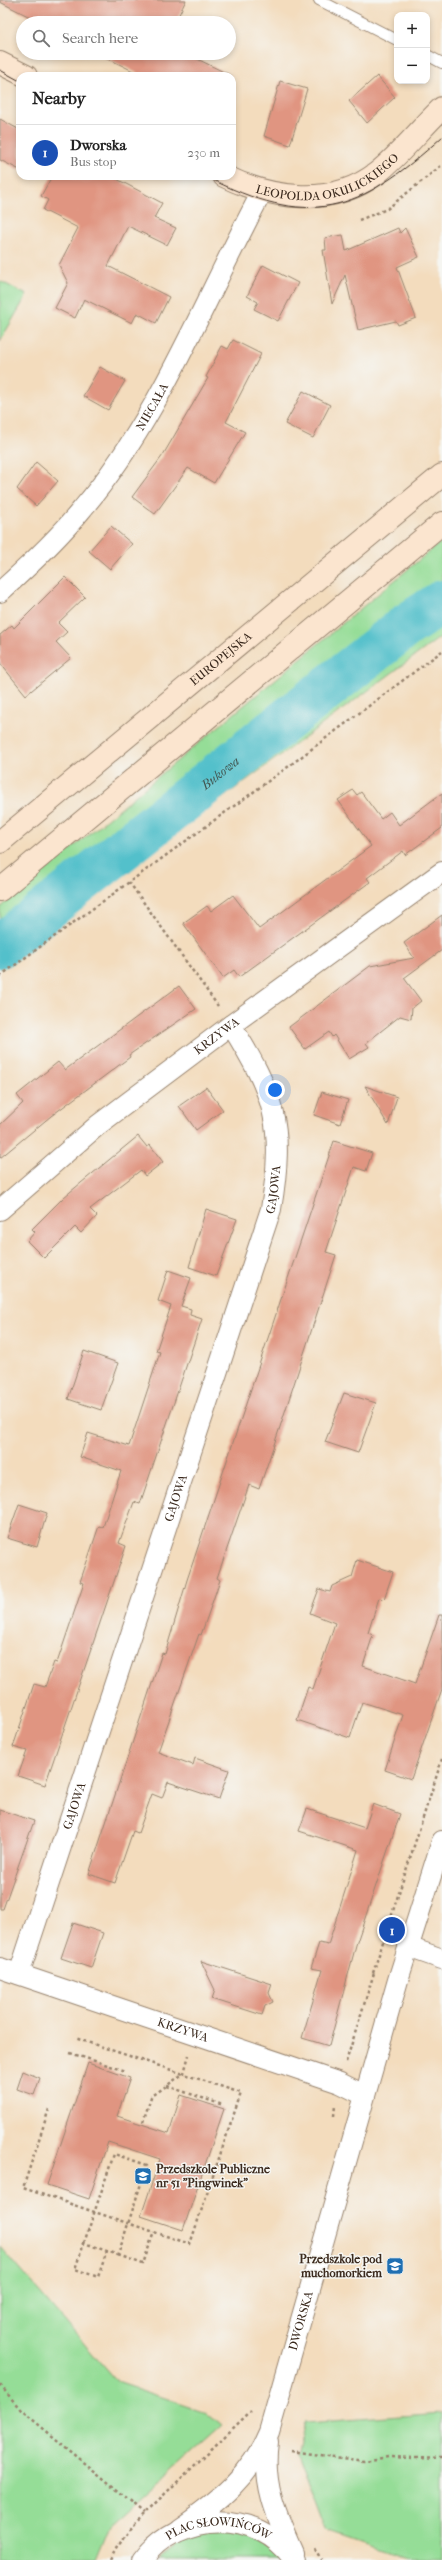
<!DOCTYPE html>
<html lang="en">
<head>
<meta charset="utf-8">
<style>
	:root { --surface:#fff; --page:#f2f2f2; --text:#222; --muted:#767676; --line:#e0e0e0; --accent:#1f6fb2 }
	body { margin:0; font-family:"IM FELL French Canon",serif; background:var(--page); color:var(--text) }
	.controls { position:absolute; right:12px; top:12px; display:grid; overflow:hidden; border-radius:8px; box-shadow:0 2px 6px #0003 }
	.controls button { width:36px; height:36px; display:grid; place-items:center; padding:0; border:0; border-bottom:1px solid var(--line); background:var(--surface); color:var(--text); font:20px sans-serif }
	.you { position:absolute; left:275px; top:1090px; width:14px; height:14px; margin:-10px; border:3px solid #fff; border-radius:50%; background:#1a73e8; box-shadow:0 0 0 6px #1a73e833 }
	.badge { display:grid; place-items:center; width:26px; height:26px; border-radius:50%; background:var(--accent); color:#fff; font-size:13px; font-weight:700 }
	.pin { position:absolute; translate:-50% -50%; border:2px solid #fff; box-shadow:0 1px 4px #0006 }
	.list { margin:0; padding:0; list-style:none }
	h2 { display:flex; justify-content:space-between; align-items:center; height:52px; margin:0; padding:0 16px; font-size:17px }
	h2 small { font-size:13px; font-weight:400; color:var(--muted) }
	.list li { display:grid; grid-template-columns:26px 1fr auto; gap:12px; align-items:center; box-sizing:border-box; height:56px; padding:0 16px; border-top:1px solid var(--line) }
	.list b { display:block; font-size:15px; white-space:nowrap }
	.list p { margin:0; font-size:13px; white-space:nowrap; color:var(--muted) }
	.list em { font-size:13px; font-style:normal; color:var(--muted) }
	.icon { flex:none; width:22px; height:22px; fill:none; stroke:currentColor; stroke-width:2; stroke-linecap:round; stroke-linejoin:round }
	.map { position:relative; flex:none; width:442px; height:2560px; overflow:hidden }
	.search { position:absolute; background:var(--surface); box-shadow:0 2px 6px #0003; left:16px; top:16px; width:220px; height:44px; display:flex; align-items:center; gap:10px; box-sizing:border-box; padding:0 14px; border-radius:22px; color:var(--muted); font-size:15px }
	.panel { position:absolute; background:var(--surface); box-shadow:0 2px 6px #0003; left:16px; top:72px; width:220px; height:108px; border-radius:12px }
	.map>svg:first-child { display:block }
	.green { fill:#95dd97; stroke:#68845a }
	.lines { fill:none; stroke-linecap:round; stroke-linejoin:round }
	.river { stroke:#53c0cb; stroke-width:44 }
	.building { fill:#e09581 }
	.lane-casing { stroke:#97836e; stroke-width:12 }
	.street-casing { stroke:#97836e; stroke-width:22 }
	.secondary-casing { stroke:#97836e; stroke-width:24 }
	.path { stroke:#97836e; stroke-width:2.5; stroke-dasharray:3 3; stroke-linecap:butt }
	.lane { stroke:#fff; stroke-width:10 }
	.street { stroke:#fff; stroke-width:20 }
	.secondary { stroke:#fbe5cf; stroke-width:22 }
	.tram { stroke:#3b2a1e; stroke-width:1 }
	.labels { text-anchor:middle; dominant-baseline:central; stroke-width:3; stroke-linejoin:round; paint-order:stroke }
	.street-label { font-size:12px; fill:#3b2a1e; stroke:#f6f6f2 }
	.poi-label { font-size:12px; font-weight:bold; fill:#3b2a1e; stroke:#f6f6f2; text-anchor:start }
	.water-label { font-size:13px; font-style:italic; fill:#425752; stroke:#f6f6f2 }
</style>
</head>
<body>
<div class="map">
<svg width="442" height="2560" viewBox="0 0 442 2560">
	<rect width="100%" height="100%" fill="#f6f6f2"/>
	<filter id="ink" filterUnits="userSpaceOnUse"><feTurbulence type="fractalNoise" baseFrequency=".025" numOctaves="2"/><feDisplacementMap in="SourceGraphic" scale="8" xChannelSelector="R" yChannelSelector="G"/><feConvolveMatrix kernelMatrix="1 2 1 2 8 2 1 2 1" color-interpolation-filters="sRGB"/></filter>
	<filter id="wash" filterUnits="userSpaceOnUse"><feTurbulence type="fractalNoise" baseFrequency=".012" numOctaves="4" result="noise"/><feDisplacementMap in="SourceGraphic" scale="16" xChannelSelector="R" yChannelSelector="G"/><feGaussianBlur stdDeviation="0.9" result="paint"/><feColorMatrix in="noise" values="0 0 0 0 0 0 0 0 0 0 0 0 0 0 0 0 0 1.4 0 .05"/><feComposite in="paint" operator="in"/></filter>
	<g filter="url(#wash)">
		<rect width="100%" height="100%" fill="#f3dcbd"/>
		<g class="green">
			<path d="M0,281L27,295L0,341Z"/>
			<path d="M442,541V636L76,906L0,969V908Z"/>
			<path d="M0,2246L117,2382L204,2411L222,2426L110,2526L96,2560H0Z"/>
			<path d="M442,2413V2560H407L326,2532L297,2455L305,2423Z"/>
			<path d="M206,2531C236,2531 260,2537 281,2560H159L183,2540Z"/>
		</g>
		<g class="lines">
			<path class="river" id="s1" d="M0,946L407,625L442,602"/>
		</g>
		<g id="blocks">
			<g class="building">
				<path d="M0,0H186L175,23H42L0,2Z"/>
				<path d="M185,53L232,76H143L99,54Z"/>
				<path d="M377,76L395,97L367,123L349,101Z"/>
				<path d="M280,81L307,89L290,145L264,136Z"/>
				<path d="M0,119L20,130V170L0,160Z"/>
				<path d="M52,176H111L162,203L154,218L176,228L167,245L128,226L108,266L169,297L156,323L137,313L132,323L84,299L75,318L55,308L68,283L59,265L78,228L43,210L48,200L41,196Z"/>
				<path d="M398,228L400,233L405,228L419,257L397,267L416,318L398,325L396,321L358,330L345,275L332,304L323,250H326L325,238L343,235L346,251Z"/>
				<path d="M263,265L298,283L278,321L254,309L258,302L247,296Z"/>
				<path d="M233,340L261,354L226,422L245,432L214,483L188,468L155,514L132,497L163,455L208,378L206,377L222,346L228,349Z"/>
				<path d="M100,367L125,381L108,410L83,396Z"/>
				<path d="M303,391L330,405L313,438L285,424Z"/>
				<path d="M36,462L58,481L36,506L17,489Z"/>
				<path d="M111,526L132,544L110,569L89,551Z"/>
				<path d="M65,577L85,597L58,623L67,632L56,642L71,658L26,695L0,663V635L12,625L14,628Z"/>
				<path d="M353,790L357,795L361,792L381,819L390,812L399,825L442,793V828L405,855L403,851L367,878L370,882L239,977L234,970L223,978L183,923L207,906L211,911L233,895L259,929L371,846L338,800Z"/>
				<path d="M442,915V950L404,978L421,1001L412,1008L411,1019L400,1016L366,1043L369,1047L349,1059L334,1035L332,1037L329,1032L305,1049L289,1027L370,966L414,958L404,943Z"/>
				<path d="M179,986L196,1009L129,1055L130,1057L51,1116L0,1158V1125L23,1103L17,1095L58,1062L65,1070Z"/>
				<path d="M365,1086L397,1097L388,1125Z"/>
				<path d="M206,1087L223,1110L196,1130L179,1106Z"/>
				<path d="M322,1092L348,1100L340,1124L314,1115Z"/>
				<path d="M138,1136L147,1147L150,1145L163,1162L145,1176L141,1170L90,1209L97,1216L81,1233L75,1227L44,1258L27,1241L35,1232L32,1229L64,1197Z"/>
				<path d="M334,1141L372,1153L366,1171L354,1167L326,1252L336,1255L279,1430L259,1489L249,1485L217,1578L220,1580L201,1635L199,1634L158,1752L193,1765L195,1758L229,1770L219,1799L168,1782L162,1798L152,1794L138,1833L133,1831L115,1883L89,1874L162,1653L165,1654L187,1580Z"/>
				<path d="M206,1209L237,1219L216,1276L189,1267Z"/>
				<path d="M168,1270L191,1278L181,1306L191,1309L190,1315L202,1319L140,1504L134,1502L119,1543L126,1546L45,1785L18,1776L27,1751L13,1747L34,1684L45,1687L54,1662L57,1663L84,1583L80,1582L99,1526L103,1527L121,1471L80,1457L88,1433L129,1446L160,1352L156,1351L171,1306L158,1301Z"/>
				<path d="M84,1351L118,1363L101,1410L68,1399Z"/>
				<path d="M344,1393L376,1403L358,1453L325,1442Z"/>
				<path d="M19,1504L47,1513L37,1547L7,1538Z"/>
				<path d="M357,1560L393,1572L384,1599L379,1598L368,1633L373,1635L363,1666L415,1684L439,1615H442V1689L411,1779L385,1770L403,1715L362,1702L350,1738L297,1720L308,1687L313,1689L335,1623L310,1613L319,1589L330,1592L332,1586L352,1577Z"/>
				<path d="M373,1804L400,1814L356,1945L329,2046L302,2038L322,1970L311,1968L319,1943L328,1945L358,1850L299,1831L307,1809L365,1828Z"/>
				<path d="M0,1810L34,1821L3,1909H0Z"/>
				<path d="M73,1923L103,1933L91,1968L61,1958Z"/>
				<path d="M201,1961L272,1984L269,1993L273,2002L265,2006L262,2015L212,1999L215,1990Z"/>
				<path d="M88,2063L130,2078L117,2116L169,2133L181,2095L224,2109L183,2230L141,2216L160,2159L108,2142L89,2199L47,2185Z"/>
				<path d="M23,2071L40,2078L34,2095L17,2089Z"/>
			</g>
		</g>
	</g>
	<g filter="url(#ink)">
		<use href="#blocks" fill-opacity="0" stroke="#97836e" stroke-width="1"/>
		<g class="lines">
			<defs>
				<g id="lane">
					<path d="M319,0L397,40"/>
					<path d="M427,55L442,63"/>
				</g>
				<g id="street">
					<path id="s2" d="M0,592C29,566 58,539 83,508C161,416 205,297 262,192"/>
					<path id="s3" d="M0,1210L98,1125L231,1025L442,872"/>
					<path d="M408,1947L442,1959"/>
					<path id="s4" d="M0,1968L340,2083L364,2095"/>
					<path id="s5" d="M19,1974L271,1209C285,1125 275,1096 231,1025"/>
					<path d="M268,2442C262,2483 276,2515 293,2553"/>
					<path id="s6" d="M179,2529C217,2503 251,2476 269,2432L398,1980L442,1841"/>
					<path id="s7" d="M143,2560C179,2509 258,2508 294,2560"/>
				</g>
				<g id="secondary">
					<path d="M0,63L26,76"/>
					<path id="s8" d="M224,176C272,199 332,208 377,173C401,154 420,129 442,108"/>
					<path id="s9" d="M0,842L442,475"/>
					<path d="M0,890L442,523"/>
				</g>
			</defs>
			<use href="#lane" class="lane-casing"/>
			<use href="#street" class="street-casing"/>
			<use href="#secondary" class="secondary-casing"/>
			<g class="path">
				<path d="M359,220L387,209L442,165"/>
				<path d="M129,882L218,1006"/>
				<path d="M0,976L285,769L442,651"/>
				<path d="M373,1973L442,1759"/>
				<path d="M70,2053L126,2071"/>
				<path d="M346,2062L374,1973"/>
				<path d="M167,2086L223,2105"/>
				<path d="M49,2109L23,2188L190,2244L241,2093L75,2038"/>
				<path d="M334,2116L335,2105"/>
				<path d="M143,2122L151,2097L184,2073L189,2055"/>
				<path d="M84,2243L114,2154L147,2165L118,2255L84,2243L75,2269L98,2277L107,2251"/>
				<path d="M118,2255L143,2264L154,2232"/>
				<path d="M0,2385L21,2410L145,2513"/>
				<path d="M290,2451L364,2461L388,2457L442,2459"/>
				<path d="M316,2548L322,2560"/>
				<path d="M111,2560L124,2536L145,2513L251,2411"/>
			</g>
			<use href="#lane" class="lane"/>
			<use href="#street" class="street"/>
			<use href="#secondary" class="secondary"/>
			<g class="tram">
				<path d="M0,70L20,81"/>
				<path d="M205,176C310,230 358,213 442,137"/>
			</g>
		</g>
	</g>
	<defs>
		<symbol id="school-square" viewBox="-11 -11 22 22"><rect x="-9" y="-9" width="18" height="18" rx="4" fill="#1f6fb2" stroke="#f6f6f2"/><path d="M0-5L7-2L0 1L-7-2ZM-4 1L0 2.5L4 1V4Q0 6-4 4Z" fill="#fff"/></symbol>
	</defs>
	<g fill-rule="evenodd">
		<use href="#school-square" x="133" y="2166" width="20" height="20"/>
		<use href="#school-square" x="385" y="2256" width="20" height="20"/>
	</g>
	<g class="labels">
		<g class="street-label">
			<text stroke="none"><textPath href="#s8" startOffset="111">LEOPOLDA OKULICKIEGO</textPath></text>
			<text stroke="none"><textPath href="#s2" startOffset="241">NIECAŁA</textPath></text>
			<text stroke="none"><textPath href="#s9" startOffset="287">EUROPEJSKA</textPath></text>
			<text stroke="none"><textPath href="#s3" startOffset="278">KRZYWA</textPath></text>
			<text stroke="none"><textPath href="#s5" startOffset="825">GAJOWA</textPath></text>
			<text stroke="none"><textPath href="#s5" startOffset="501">GAJOWA</textPath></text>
			<text stroke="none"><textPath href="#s5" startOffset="177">GAJOWA</textPath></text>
			<text stroke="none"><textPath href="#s4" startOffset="193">KRZYWA</textPath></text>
			<text stroke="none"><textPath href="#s6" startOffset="250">DWORSKA</textPath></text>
			<text stroke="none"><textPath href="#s7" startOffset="88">PLAC SŁOWIŃCÓW</textPath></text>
		</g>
		<g class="poi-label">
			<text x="156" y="2169">Przedszkole Publiczne<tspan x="156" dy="14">nr 51 "Pingwinek"</tspan></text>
			<text x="382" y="2259" text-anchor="end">Przedszkole pod<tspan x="382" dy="14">muchomorkiem</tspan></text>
		</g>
		<g class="water-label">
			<text stroke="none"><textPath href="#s1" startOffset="280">Bukowa</textPath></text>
		</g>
	</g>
</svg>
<div class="controls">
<button>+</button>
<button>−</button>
</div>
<div class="you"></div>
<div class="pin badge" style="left:392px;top:1930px;background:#1a4fb4">1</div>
<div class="search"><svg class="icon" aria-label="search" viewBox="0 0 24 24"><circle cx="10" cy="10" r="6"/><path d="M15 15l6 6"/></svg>Search here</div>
<section class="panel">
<h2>Nearby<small></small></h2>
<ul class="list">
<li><span class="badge" style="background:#1a4fb4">1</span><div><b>Dworska</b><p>Bus stop</p></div><em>230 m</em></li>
</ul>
</section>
</div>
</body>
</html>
